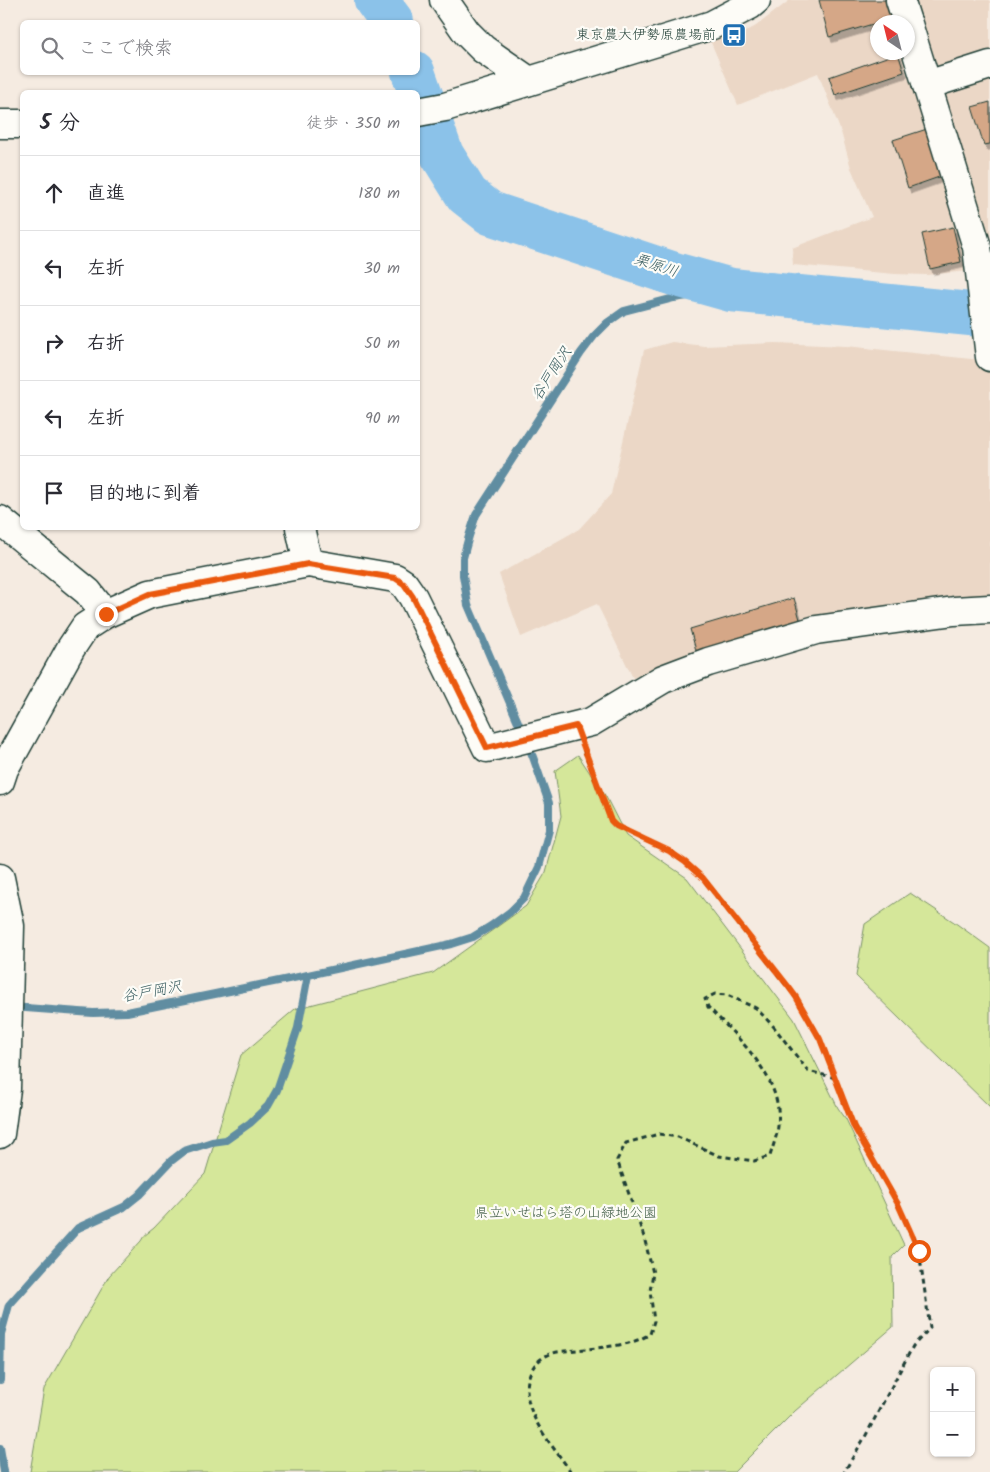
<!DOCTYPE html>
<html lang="ja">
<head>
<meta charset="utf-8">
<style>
	:root { --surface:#fff; --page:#f2f2f3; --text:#2b2b33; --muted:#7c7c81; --line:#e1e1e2 }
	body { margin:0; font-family:Kalam,"Klee One",sans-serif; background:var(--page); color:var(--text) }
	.controls { position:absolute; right:15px; bottom:15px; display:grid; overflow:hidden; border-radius:8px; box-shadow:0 1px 4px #0004 }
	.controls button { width:45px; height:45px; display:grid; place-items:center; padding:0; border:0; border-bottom:1px solid var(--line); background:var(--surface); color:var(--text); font:25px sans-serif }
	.compass { position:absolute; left:870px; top:15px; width:45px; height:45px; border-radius:50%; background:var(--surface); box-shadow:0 1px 4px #0004; rotate:325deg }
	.stop { position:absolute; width:15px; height:15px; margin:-11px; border:4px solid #ea580c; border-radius:50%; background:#fff }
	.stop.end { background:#ea580c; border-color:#fff; box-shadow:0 1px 5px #0008 }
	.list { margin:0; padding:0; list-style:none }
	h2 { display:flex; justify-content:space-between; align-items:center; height:65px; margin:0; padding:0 20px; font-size:21px }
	h2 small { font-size:16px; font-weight:400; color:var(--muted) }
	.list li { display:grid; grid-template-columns:32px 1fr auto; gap:15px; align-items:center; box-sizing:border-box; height:75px; padding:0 20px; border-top:1px solid var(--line) }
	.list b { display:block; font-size:19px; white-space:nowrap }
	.list em { font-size:16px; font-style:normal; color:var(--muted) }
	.icon { flex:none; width:28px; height:28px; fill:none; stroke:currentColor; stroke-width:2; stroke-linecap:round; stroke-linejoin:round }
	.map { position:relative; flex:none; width:990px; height:1472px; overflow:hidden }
	.search { position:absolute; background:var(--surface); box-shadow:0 1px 4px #0004; left:20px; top:20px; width:400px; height:55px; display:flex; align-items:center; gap:12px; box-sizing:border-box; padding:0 18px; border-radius:8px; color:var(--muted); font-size:19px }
	.panel { position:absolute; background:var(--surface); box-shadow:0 1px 4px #0004; left:20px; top:90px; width:400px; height:440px; border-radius:8px }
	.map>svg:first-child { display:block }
	.built { fill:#ebd7c6; fill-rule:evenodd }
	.green { fill:#d5e79a; stroke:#7a9267 }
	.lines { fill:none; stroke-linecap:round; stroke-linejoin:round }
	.stream { stroke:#608da1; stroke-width:8 }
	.river { stroke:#8bc2e9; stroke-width:44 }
	.building { fill:#d5a787; stroke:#1f3d34; filter:url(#shadow) }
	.minor-casing { stroke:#1f3d34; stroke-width:31 }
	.path { stroke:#1f3d34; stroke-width:3; stroke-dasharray:5 4; stroke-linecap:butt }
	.minor { stroke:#fdfcf7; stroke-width:28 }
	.route { stroke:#ea580c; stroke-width:6 }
	.labels { text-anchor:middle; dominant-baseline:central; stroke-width:4.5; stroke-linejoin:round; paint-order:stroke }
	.poi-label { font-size:14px; fill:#1f3d34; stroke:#fdfcf7; text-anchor:end }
	.park-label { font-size:14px; fill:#435f48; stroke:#fdfcf7 }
	.water-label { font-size:15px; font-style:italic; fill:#3a5e61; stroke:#fdfcf7 }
</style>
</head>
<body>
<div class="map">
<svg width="990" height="1472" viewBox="0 0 990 1472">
	<defs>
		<filter id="shadow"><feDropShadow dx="3" dy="5.5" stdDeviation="0" flood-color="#0004"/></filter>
	</defs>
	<rect width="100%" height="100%" fill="#f5ebe1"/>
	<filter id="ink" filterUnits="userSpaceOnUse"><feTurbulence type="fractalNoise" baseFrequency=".02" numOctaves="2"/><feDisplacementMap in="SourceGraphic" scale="10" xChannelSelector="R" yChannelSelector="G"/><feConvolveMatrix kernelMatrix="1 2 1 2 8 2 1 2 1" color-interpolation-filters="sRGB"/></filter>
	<g filter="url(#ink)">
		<path class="built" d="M790,0H990V596L931,600L812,620L790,631L642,674L633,678L597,604L521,637L499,574L579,529L611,494L644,350L672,342L704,346L775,343L846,346L981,360L969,271L926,275L895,274L793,265L792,248L872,217L851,168L841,132L818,73L738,105L709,38L715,35L736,37L756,26ZM878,22H908V52H878Z"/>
		<g class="green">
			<path d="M578,755L606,797L626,836L687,878L794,1019L838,1108L846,1119L904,1245L892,1257L893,1327L795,1411L734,1472H30L44,1389L109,1276L141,1241L144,1236L154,1228L205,1174L241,1055L295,1009L433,973L526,906L546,872L561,816L555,771Z"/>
			<path d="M910,893L954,922L990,948V1107L856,976L865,924Z"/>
		</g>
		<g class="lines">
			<g class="stream">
				<path d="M12,1007L93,1013L127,1012L308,975"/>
				<path d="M0,1380L1,1334L9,1305L78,1228L124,1207L139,1195L171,1161L184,1151L212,1142L226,1140L250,1123L268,1106L277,1090L298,1028L308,975L451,944L473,937L491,926L510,912L524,898L539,867L549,830V803L533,757L468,605L463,575V558L469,536L476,515L581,353L594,336L607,323L624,311L674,298L731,290"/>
				<path d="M0,1448L4,1472"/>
			</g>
			<g class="river">
				<path d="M376,0L392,22"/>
				<path d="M413,72L442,155L467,195L490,213L674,274L731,290L990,316"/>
			</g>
		</g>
		<g class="building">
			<path d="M819,0H888L893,18L829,37Z"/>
			<path d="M898,53L904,72L835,95L829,77Z"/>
			<path d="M990,102V144L984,145L972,107Z"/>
			<path d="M927,129L942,176L908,188L893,140Z"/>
			<path d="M953,227L961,262L930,269L922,234Z"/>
			<path d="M794,598L801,623L697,654L690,629Z"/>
		</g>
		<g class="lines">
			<defs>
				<g id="minor">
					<path d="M444,0L467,33L483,49L529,81"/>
					<path d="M900,0L907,22"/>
					<path d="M908,24L977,247L990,357"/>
					<path d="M927,85L990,65"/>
					<path d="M418,112L445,107L712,25L750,5L756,0"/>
					<path d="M0,124H22"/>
					<path d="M0,520L88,592L105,614"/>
					<path d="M300,528L308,563"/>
					<path d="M0,781L4,769L71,648L85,627L105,614L150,594L308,563L395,578L404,584L413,597L487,748L591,722L663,679L708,662L816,630L954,611L990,609"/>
					<path d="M0,878L10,926L6,1089L0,1134"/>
				</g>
			</defs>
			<use href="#minor" class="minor-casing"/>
			<g class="path">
				<path d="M584,750L611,821L616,826L669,851L685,862L703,878L796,997L820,1039L854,1127L898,1204L919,1251L930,1328L913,1346L865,1437L844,1472"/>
				<path d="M571,1472C552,1444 515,1407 531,1371C535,1363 542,1357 550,1354C558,1351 568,1351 577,1350C601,1347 629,1347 650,1334L654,1321L650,1291L653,1273L644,1237L617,1160L626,1143L659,1134L678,1137L719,1156L754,1161L770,1156C773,1146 777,1136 778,1126C784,1078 738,1038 708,1007L705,999L715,994L727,995L756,1008L774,1027L808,1071L836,1078"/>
			</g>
			<use href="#minor" class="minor"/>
		</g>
	</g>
	<g class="lines" filter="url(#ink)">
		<path class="route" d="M106,614L150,594L308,564L395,578L404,584L413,597L487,748L576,726L611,821L616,826L669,851L685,862L703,878L788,986L796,997L820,1039L854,1127L898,1204L919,1251"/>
	</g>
	<defs>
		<symbol id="bus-square" viewBox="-11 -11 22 22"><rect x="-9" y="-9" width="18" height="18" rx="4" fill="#1f6fb2" stroke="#fdfcf7"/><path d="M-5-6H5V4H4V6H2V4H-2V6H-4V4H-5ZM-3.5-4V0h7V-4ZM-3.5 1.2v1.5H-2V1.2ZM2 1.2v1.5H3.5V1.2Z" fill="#fff"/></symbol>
	</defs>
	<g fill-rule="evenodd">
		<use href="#bus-square" x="720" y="21" width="28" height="28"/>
	</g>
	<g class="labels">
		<g class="poi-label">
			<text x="716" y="35">東京農大伊勢原農場前</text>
		</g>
		<g class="park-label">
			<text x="566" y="1213">県立いせはら塔の山緑地公園</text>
		</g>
		<g class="water-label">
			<text transform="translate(656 266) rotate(18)">栗原川</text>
			<text transform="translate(552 374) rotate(-57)">谷戸岡沢</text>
			<text transform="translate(152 992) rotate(-10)">谷戸岡沢</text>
		</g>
	</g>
</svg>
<div class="controls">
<button>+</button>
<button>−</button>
</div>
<svg class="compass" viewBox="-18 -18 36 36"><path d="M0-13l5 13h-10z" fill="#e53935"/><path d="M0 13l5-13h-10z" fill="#7c7c81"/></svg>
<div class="stop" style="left:919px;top:1251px"></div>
<div class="stop end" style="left:106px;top:614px"></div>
<div class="search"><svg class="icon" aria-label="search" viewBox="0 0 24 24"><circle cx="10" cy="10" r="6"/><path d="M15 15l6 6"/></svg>ここで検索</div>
<section class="panel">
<h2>5 分<small>徒歩 · 350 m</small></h2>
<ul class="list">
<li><svg class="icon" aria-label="ahead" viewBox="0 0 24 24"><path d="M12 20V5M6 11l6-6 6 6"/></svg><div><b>直進</b></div><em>180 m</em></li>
<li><svg class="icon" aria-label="left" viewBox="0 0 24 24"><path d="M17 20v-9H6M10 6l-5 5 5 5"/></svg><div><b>左折</b></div><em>30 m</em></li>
<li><svg class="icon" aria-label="right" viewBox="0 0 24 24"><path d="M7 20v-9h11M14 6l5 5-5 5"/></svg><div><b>右折</b></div><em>50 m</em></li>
<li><svg class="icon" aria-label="left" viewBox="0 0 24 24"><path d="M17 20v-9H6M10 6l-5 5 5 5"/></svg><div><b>左折</b></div><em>90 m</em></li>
<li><svg class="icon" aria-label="arrive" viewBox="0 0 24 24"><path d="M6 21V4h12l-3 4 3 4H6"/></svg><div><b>目的地に到着</b></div></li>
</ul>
</section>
</div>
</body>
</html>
